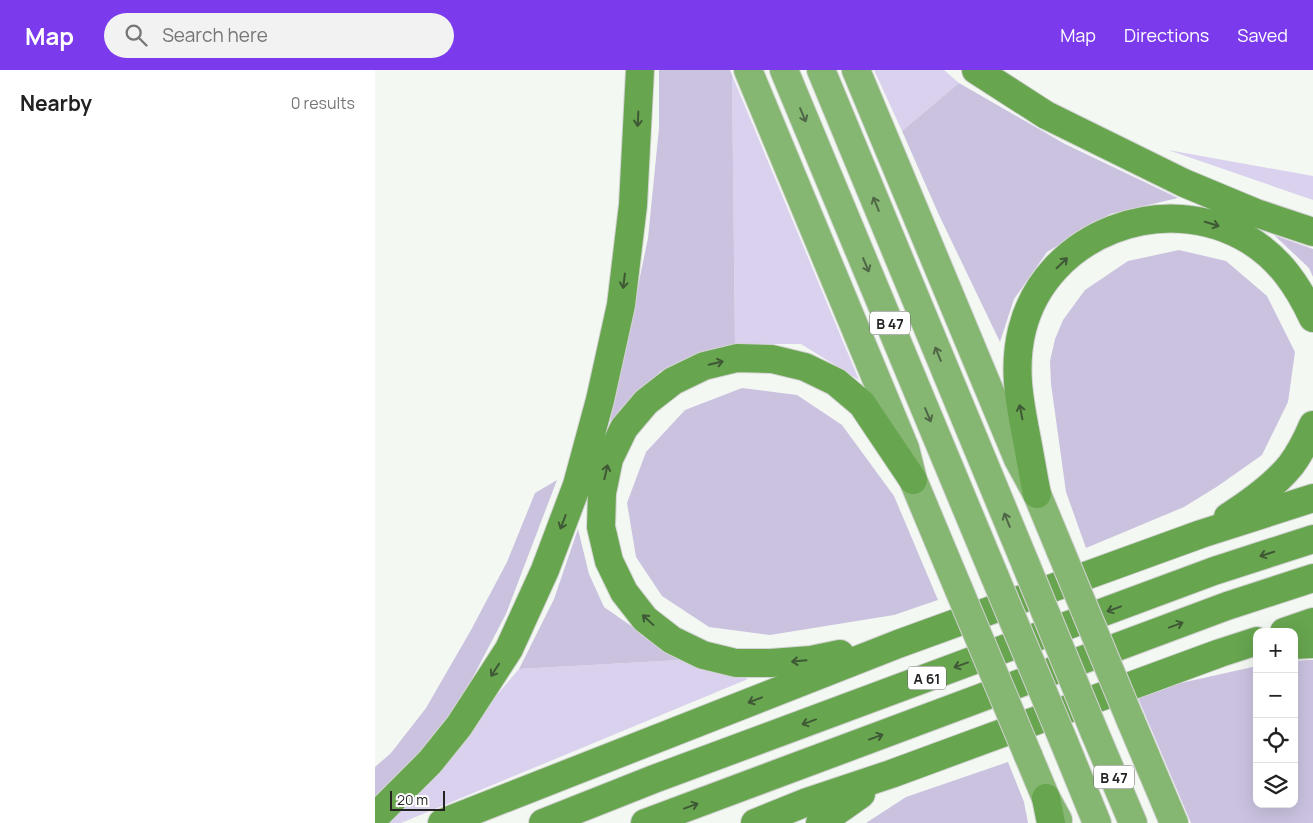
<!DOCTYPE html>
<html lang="en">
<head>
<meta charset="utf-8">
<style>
	:root { --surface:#fff; --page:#f2f2f2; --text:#222; --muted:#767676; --line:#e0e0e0; --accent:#7c3aed }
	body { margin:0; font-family:Manrope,sans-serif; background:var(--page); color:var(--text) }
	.controls { position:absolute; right:15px; bottom:15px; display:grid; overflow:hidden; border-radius:10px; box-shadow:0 5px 20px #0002 }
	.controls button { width:45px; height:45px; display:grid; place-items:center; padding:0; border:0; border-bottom:1px solid var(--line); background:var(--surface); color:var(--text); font:25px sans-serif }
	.scale { position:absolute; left:15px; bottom:12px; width:55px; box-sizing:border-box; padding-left:5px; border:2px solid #242523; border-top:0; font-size:14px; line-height:18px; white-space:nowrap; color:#242523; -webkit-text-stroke:4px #fff; paint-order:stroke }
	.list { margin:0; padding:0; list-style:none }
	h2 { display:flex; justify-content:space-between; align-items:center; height:65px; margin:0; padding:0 20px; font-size:21px }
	h2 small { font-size:16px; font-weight:400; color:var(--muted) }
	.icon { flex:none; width:28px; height:28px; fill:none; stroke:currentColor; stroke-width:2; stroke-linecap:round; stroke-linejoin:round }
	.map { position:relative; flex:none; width:938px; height:753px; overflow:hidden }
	header { display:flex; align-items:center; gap:30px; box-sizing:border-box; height:70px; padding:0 25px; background:var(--accent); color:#fff }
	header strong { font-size:24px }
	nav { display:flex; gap:28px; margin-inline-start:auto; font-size:18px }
	.search { width:350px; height:45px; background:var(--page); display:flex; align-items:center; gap:12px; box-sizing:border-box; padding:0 18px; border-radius:28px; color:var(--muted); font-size:19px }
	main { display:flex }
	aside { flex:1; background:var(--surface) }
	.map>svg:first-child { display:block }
	.green { fill:#d9d1ee }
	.forest { fill:#cac2df }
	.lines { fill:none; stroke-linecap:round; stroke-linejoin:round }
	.trunk-casing { stroke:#d3d3d3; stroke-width:30 }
	.motorway-casing { stroke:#d3d3d3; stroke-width:30 }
	.trunk { stroke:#86b772; stroke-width:28 }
	.motorway { stroke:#67a54f; stroke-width:28 }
	.trunk-bridge-casing { stroke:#d3d3d3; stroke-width:30; stroke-linecap:butt }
	.trunk-bridge { stroke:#86b772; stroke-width:28 }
	.oneway { stroke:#506747 }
	.oneway2 { stroke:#3f5835 }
	.labels { text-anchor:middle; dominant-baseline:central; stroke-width:5; stroke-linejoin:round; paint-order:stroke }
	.shield { fill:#fff; stroke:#666665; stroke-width:1 }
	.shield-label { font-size:14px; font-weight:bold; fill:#242523 }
</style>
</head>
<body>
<header>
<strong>Map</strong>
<div class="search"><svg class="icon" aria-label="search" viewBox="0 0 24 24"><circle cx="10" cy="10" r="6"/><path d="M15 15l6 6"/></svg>Search here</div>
<nav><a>Map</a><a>Directions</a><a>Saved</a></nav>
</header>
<main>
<aside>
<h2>Nearby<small>0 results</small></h2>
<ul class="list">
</ul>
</aside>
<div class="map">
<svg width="938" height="753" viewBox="0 0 938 753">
	<rect width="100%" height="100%" fill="#f4f8f3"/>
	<g class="green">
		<path d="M499,0H569L584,13L527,61Z"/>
		<path d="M357,5L484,310L426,274H360Z"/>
		<path d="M793,80L938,106V130Z"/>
		<path d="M305,590L373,609L26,753H5L79,675L144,599Z"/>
	</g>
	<g class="forest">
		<path d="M284,0H355L357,5L360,274L286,301L235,352L273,168L284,58Z"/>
		<path d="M584,13L690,74L803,128L735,144L672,182L639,229L625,272L564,145L527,61Z"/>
		<path d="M899,165L938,179V207L934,198Z"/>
		<path d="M804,180L851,191L892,226L920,282L913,332L887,385L843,416L809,437L711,478L691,422L676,314L675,291L680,269L688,250L710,220L753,191Z"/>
		<path d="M367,318L422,325L467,355L519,426L563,530L519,545L395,565L334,557L287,526L261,487L252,433L271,382L310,340Z"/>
		<path d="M182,410L131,544L89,624L45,686L0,730V697L16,683L51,638L96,560L132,492L160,423Z"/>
		<path d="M203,459L214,504L229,537L305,590L144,599L179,529Z"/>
		<path d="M932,590H938V753H816L763,628L806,613L882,596V734H919V591Z"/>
		<path d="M633,692L649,732L653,753H491L531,727Z"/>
	</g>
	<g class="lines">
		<defs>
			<g id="trunk">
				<path d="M373,0L530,378L538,410L584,520"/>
				<path d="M409,0L620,507"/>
				<path d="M446,0L651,495"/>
				<path d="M481,0L643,389L662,424L686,482"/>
				<path d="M755,649L799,753"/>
				<path d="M719,661L758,753"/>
				<path d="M689,672L722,753"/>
				<path d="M653,685L671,728L683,750"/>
			</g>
			<g id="motorway">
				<path d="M601,0L671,45L809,113L881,143L938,162"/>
				<path d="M662,424C658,405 655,385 651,365C644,329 638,297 647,260C671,163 790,119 874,170C905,189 923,216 938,248"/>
				<path d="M853,447C875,433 899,416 916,395C925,383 932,369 938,355"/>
				<path d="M909,562L938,552"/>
				<path d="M919,575L938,574"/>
				<path d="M465,584L436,590L396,593H361L328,585L297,570L270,549L249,522L234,491L226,457L227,423L234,389L249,358L271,332L298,311L329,296L362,288L397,289L430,297L461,312L487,334L538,410"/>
				<path d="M671,728L676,753"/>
				<path d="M0,747L55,692L84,656L134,579L170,500L202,415L225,330L246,235L258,135L265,0"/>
				<path d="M67,753L523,574L826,464L938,428"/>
				<path d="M168,753L279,709L839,501L938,469"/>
				<path d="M270,753L852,536L938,508"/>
				<path d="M380,753L432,732L516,704L845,583L882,571"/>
				<path d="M445,753L486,724"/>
			</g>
		</defs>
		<use href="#trunk" class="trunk-casing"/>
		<use href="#motorway" class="motorway-casing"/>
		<use href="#trunk" class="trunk"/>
		<use href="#motorway" class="motorway"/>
		<defs>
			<g id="trunk-bridge">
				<path d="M686,482L755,649"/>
				<path d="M651,495L719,661"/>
				<path d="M620,507L689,672"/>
				<path d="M584,520L653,685"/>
			</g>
		</defs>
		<use href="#trunk-bridge" class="trunk-bridge-casing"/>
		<use href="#trunk-bridge" class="trunk-bridge"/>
	</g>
	<defs><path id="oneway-shaft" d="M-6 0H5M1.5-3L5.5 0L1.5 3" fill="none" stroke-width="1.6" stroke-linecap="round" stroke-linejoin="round" transform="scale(1.25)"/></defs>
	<g class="oneway">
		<use href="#oneway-shaft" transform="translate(428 45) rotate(67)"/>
		<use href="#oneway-shaft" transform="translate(501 134) rotate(-112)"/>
		<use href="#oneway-shaft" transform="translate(491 195) rotate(67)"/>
		<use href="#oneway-shaft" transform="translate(563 284) rotate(-112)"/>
		<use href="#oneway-shaft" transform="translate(553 345) rotate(67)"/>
		<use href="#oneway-shaft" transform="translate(632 450) rotate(-112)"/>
	</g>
	<g class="oneway2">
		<use href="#oneway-shaft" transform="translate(263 49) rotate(93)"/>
		<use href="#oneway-shaft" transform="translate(837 154) rotate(17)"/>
		<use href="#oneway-shaft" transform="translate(687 193) rotate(-44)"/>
		<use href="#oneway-shaft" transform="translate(249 211) rotate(97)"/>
		<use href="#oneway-shaft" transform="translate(341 293) rotate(-13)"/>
		<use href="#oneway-shaft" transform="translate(646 342) rotate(-101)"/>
		<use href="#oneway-shaft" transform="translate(231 402) rotate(-77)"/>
		<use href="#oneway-shaft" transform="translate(188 452) rotate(111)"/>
		<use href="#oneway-shaft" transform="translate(892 484) rotate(162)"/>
		<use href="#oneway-shaft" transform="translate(739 539) rotate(160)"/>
		<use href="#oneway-shaft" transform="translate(273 550) rotate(-137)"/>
		<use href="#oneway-shaft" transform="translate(801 555) rotate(-20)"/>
		<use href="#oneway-shaft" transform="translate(424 591) rotate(175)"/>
		<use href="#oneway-shaft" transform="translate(586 595) rotate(160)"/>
		<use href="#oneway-shaft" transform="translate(120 600) rotate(123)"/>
		<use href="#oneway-shaft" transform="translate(380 630) rotate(159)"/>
		<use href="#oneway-shaft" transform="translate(434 652) rotate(160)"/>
		<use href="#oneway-shaft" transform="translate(501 667) rotate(-20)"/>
		<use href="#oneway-shaft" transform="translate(316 736) rotate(-20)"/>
	</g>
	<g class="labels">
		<g class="shield">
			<rect x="495" y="241.5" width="40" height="23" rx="4"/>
			<rect x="533" y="596.5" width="38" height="23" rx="4"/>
			<rect x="719" y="695.5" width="40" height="23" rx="4"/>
		</g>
		<g class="shield-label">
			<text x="515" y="253">B 47</text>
			<text x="552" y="608">A 61</text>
			<text x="739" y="707">B 47</text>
		</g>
	</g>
</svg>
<div class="controls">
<button>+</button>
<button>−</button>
<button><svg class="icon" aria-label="locate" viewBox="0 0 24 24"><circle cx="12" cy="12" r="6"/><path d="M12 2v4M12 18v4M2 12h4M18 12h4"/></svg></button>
<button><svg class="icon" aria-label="layers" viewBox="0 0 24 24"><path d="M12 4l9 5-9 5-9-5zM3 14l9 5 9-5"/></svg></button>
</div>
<div class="scale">20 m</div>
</div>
</main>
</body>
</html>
